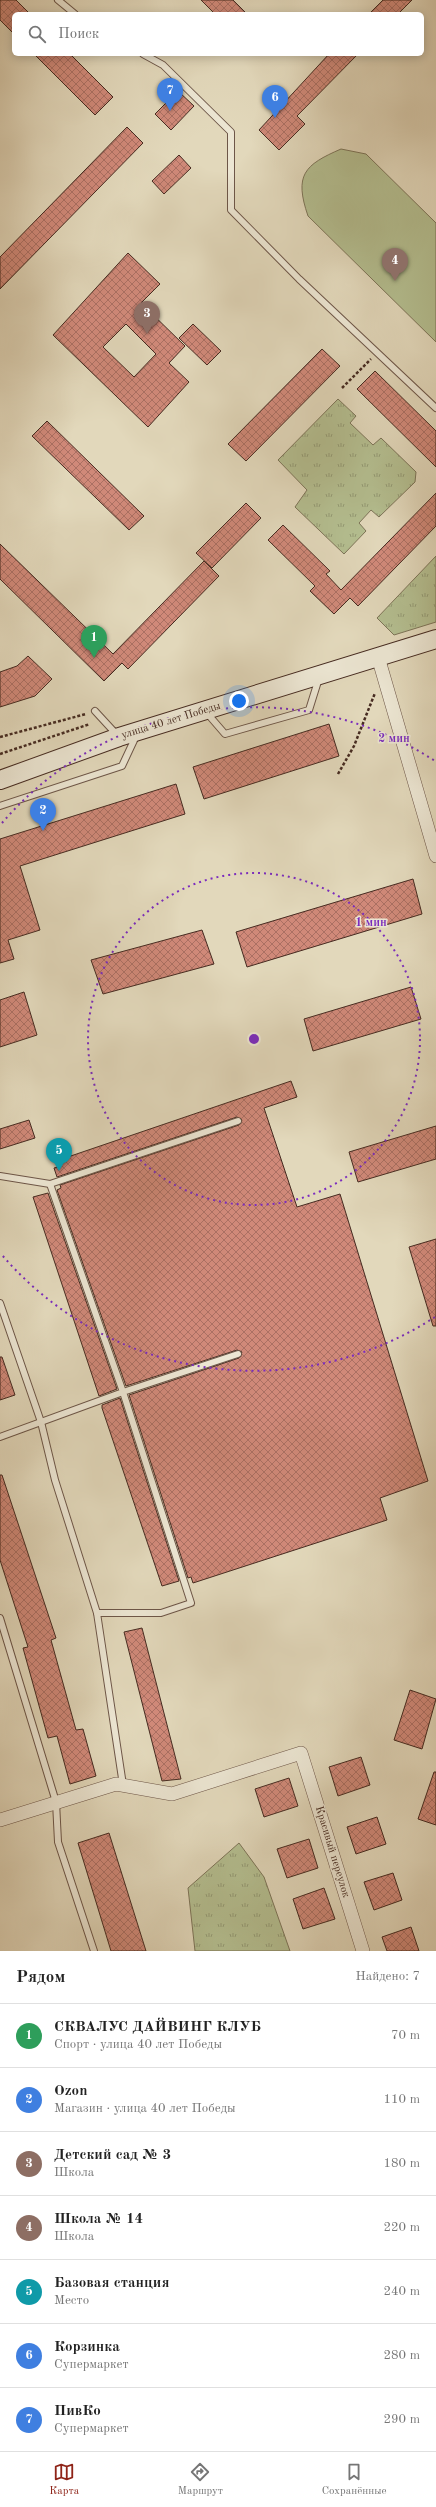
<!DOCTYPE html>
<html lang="ru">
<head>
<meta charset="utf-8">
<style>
	:root { --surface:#fff; --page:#f6f6f6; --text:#222; --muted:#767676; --line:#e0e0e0; --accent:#8f2418 }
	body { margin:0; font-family:"Old Standard TT",serif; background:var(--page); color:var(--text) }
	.you { position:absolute; left:239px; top:701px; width:14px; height:14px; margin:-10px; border:3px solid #fff; border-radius:50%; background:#1a73e8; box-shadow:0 0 0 6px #1a73e833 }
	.badge { display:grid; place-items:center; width:26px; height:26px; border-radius:50%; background:var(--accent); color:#fff; font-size:13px; font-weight:700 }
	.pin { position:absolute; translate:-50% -33px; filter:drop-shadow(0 1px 2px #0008) }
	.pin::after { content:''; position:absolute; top:21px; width:14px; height:12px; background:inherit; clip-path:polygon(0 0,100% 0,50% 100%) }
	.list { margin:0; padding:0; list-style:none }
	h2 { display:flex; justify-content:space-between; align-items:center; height:52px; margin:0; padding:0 16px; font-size:17px }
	h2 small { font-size:13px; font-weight:400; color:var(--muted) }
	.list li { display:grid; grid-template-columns:26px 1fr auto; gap:12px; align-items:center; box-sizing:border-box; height:64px; padding:0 16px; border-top:1px solid var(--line) }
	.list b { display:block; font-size:15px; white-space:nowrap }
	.list p { margin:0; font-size:13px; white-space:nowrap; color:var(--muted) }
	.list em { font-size:13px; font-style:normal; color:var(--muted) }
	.icon { flex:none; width:22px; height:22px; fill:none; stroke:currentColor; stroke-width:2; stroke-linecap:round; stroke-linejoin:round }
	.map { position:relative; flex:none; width:436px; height:1951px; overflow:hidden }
	.search { position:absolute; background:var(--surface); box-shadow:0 2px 10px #0003; left:12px; right:12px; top:12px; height:44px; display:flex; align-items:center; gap:10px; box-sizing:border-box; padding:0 14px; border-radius:6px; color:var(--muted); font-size:15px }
	.sheet { height:500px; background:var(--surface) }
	nav { display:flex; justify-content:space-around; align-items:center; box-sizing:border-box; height:56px; border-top:1px solid var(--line); background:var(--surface); font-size:11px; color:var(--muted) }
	nav a { display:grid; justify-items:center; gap:2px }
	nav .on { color:var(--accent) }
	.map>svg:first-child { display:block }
	.grass { fill:url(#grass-tufts); stroke:#7d7458 }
	.garden { fill:#b4be90; stroke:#7d7458 }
	.building { fill:url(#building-cross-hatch); stroke:#462b21; fill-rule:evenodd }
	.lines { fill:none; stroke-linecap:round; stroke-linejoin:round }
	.lane-casing { stroke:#6d5648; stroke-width:8 }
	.street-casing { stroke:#6d5648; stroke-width:14 }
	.secondary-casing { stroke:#462b21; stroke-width:20 }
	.path { stroke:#462b21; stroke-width:2.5; stroke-dasharray:3 2; stroke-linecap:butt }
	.lane { stroke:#ece6d3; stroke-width:6 }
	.street { stroke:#ece6d3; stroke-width:13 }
	.secondary { stroke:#ece6d3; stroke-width:18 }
	.ring { fill:none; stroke:#7b2cbf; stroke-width:2; stroke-dasharray:2 4 }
	.labels { text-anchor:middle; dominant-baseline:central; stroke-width:3; stroke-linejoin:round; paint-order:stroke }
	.street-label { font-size:11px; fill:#462b21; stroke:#ece6d3 }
	.centre { fill:#7b2cbf; stroke:#ece6d3; stroke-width:2 }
	.ring-label { font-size:12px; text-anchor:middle; font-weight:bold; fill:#7b2cbf; stroke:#ece6d3; stroke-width:3; stroke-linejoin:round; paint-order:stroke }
</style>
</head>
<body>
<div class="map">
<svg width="436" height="1951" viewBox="0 0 436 1951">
	<defs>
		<pattern id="grass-tufts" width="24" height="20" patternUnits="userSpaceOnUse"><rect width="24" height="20" fill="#b4be90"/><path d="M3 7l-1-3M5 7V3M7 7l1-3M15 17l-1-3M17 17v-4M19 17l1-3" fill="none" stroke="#949b75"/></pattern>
		<pattern id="building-cross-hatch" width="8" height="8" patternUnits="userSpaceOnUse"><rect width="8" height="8" fill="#d08979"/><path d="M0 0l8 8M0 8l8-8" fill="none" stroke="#ab7063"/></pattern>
	</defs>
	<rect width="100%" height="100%" fill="#e2d8bb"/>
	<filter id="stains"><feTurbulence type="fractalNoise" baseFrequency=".005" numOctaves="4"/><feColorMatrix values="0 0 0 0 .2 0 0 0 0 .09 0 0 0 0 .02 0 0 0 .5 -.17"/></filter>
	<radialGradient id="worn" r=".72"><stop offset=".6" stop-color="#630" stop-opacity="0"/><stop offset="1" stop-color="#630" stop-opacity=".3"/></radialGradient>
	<g class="grass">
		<path d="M338,399L356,416L350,423L373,445L381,438L416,472L415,482L379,517L371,510L359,523L366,531L344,554L295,507L307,490L278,460Z"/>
		<path d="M436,556V622L394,635L377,618Z"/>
		<path d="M239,1843L264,1877L290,1951H195L188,1888Z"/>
	</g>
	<path class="garden" d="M341,149L366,154L436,223V342L308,216C294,175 304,165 341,149Z"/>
	<g class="building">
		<path d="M0,0H16L30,14H14V34L0,20Z"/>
		<path d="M201,0H233L247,14H215Z"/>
		<path d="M383,0H412L398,14H369Z"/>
		<path d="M34,54H70L113,97L95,115Z"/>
		<path d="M329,54H358L297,116L305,124L279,150L259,130Z"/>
		<path d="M178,91L194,106L171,130L155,114Z"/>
		<path d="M127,127L143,143L0,289V257Z"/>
		<path d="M179,155L191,168L164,194L152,181Z"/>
		<path d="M128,253L160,284L141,303L185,346L169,363L189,382L148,427L53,335ZM126,324L156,354L134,377L103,347Z"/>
		<path d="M193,324L221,351L207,365L179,338Z"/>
		<path d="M322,349L340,366L246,461L228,444Z"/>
		<path d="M375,371L436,431V467L357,389Z"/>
		<path d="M47,421L144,516L129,530L32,436Z"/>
		<path d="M436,493V526L358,606L350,598L334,614L310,591L315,586L268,540L283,525L330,571L326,574L341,590Z"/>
		<path d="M246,503L261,518L212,568L196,553Z"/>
		<path d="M0,544L113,654L204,561L219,576L128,669L122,663L104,681L0,579Z"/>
		<path d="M28,656L52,679L35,696L0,707V672L17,666Z"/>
		<path d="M329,724L339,756L204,799L193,767Z"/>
		<path d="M176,784L185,814L20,866L40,930L8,940L14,959L0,963V839Z"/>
		<path d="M413,879L422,914L247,967L236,932Z"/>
		<path d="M202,930L214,964L103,994L91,960Z"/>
		<path d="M411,987L421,1019L313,1051L304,1019Z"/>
		<path d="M24,992L37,1035L0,1047V1000Z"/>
		<path d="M291,1081L297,1097L264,1108L297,1207L340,1194L428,1481L380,1498L387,1520L193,1583L191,1577L188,1578L129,1395L239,1358L242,1352L237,1350L126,1386L57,1190L61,1188L60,1185L239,1125L242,1120L237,1117L57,1177L54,1168L61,1166L59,1160Z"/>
		<path d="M29,1120L35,1138L0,1149V1129Z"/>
		<path d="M436,1126V1159L358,1182L349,1152Z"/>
		<path d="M48,1193L117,1389L99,1396L33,1197Z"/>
		<path d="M436,1239V1326H433L409,1247Z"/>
		<path d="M0,1357H2L15,1395L0,1400Z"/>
		<path d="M120,1398L179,1581L162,1586L102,1408V1405Z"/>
		<path d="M0,1475H2L56,1638L51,1640L76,1730L83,1729L96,1776L70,1784L57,1736L48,1738L23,1648L28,1647L0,1560Z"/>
		<path d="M142,1628L181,1779L162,1781L124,1632Z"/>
		<path d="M410,1690L436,1699L422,1749L394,1740Z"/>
		<path d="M361,1757L370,1785L338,1796L329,1767Z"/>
		<path d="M434,1772H436V1825L418,1819Z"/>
		<path d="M289,1778L298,1806L264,1817L255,1789Z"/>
		<path d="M377,1817L386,1844L356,1854L347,1827Z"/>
		<path d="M109,1833L146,1951H111L78,1843Z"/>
		<path d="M309,1839L318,1868L287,1878L277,1849Z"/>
		<path d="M393,1873L402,1900L374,1910L364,1882Z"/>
		<path d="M324,1888L335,1919L303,1929L293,1899Z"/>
		<path d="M411,1927L419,1951H387L382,1937Z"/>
	</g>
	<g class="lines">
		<defs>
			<g id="lane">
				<path d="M58,0L75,14"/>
				<path d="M143,54L163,65L231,132V210L299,279L436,408"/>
				<path d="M95,711L118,736"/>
				<path d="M206,712L225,734L309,710L319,678"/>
				<path d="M0,806L122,766L136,736"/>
				<path d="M0,1176L50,1184L238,1121"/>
				<path d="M0,1303L41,1422L55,1480L97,1613H161L191,1603L123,1392L238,1354"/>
				<path d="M0,1437L123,1392L50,1184"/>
				<path d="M97,1613L123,1785"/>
				<path d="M0,1618L56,1802L58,1842L94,1951"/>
			</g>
			<g id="street">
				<path d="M378,657L436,856"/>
				<path d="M0,1820L116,1784L172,1794L301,1753L363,1951"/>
			</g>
			<path id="secondary" d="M0,780L119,737L436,639"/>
		</defs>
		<use href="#lane" class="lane-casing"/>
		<use href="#street" class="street-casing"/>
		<use href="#secondary" class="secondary-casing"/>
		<g class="path">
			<path d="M342,388L371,359"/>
			<path d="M0,737L86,714"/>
			<path d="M0,754L90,724"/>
			<path d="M338,774L354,746L375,693"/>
		</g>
		<use href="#lane" class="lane"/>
		<use href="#street" class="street"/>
		<use href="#secondary" class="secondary"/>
	</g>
	<g class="ring">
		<circle cx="254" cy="1039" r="166"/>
		<path d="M435 1317A332 332 0 0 1 2 1255M2 823A332 332 0 0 1 435 761"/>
	</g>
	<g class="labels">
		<g class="street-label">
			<text transform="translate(171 721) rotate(-17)">улица 40 лет Победы</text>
			<text transform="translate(332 1852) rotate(73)">Красивый переулок</text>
		</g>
	</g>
	<circle cx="254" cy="1039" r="6" class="centre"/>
	<g class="ring-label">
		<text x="394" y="742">2 мин</text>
		<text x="371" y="926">1 мин</text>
	</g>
	<rect width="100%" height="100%" filter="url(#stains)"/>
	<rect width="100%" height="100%" fill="url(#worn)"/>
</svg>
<div class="you"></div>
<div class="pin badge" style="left:94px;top:658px;background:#2e9e5b">1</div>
<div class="pin badge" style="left:43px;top:831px;background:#3f7fe0">2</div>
<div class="pin badge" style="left:147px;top:334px;background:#8d6e63">3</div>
<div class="pin badge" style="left:395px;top:281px;background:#8d6e63">4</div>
<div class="pin badge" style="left:59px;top:1171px;background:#0f9aa8">5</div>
<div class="pin badge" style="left:275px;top:118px;background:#3f7fe0">6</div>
<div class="pin badge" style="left:170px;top:111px;background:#3f7fe0">7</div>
<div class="search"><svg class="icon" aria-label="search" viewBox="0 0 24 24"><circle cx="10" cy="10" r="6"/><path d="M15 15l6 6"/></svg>Поиск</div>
</div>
<section class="sheet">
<h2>Рядом<small>Найдено: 7</small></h2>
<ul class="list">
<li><span class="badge" style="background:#2e9e5b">1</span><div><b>СКВАЛУС ДАЙВИНГ КЛУБ</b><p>Спорт · улица 40 лет Победы</p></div><em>70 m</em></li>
<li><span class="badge" style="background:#3f7fe0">2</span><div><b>Ozon</b><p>Магазин · улица 40 лет Победы</p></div><em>110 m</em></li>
<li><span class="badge" style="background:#8d6e63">3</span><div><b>Детский сад № 3</b><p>Школа</p></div><em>180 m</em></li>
<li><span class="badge" style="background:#8d6e63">4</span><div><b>Школа № 14</b><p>Школа</p></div><em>220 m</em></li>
<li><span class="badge" style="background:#0f9aa8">5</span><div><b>Базовая станция</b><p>Место</p></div><em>240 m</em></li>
<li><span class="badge" style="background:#3f7fe0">6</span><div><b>Корзинка</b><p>Супермаркет</p></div><em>280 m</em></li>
<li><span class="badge" style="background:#3f7fe0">7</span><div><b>ПивКо</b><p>Супермаркет</p></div><em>290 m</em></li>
</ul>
</section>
<nav>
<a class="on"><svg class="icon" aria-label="map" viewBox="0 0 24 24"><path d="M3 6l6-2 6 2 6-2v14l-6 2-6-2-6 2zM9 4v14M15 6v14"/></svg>Карта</a>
<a><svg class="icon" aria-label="directions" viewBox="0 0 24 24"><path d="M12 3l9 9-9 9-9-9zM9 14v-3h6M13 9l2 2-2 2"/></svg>Маршрут</a>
<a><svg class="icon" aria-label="saved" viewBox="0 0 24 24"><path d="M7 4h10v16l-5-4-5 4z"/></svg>Сохранённые</a>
</nav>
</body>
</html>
